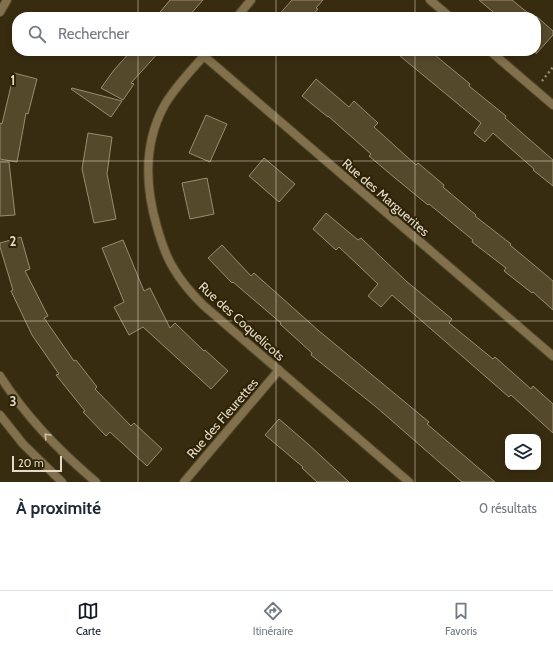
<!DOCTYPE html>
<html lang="fr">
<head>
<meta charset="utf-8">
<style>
	:root { --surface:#fff; --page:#f2f2f3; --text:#1f2937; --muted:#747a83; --line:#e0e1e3; --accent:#111827 }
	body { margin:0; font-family:Cabin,sans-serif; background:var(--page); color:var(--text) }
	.controls { position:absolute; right:12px; bottom:12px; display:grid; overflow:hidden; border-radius:8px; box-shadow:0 2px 6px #0003 }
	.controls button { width:36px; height:36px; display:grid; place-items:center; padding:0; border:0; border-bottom:1px solid var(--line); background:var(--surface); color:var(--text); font:20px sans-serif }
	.scale { position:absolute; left:12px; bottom:10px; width:50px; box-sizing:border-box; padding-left:4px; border:2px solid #e2dbca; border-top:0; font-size:11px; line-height:14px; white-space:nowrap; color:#e2dbca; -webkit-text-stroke:3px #2e2205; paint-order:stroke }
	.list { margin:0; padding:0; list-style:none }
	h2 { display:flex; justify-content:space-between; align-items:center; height:52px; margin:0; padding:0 16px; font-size:17px }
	h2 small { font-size:13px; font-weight:400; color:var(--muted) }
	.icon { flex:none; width:22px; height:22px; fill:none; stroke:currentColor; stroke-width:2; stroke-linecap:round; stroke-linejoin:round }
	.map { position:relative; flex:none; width:553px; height:482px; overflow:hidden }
	.search { position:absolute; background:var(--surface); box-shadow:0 2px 6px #0003; left:12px; right:12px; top:12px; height:44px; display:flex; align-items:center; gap:10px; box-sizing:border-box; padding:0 14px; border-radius:16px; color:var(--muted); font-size:15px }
	.sheet { height:108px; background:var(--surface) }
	nav { display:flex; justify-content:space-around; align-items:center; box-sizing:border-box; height:56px; border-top:1px solid var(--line); background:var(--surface); font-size:11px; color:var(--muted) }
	nav a { display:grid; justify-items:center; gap:2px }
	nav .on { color:var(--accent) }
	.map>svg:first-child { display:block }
	.building { fill:#55492c; stroke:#9a8c6e }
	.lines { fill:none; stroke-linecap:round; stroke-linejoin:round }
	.minor-casing { stroke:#53482e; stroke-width:10 }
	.path { stroke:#928872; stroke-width:2.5; stroke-dasharray:2 3; stroke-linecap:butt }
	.minor { stroke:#81704b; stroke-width:8 }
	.oneway { stroke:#cac0aa }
	.grid { fill:none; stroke:#e2dbca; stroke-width:1; stroke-opacity:0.55 }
	.labels { text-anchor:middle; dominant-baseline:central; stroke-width:4; stroke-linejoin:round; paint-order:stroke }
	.street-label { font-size:13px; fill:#e2dbca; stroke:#2e2205 }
	.grid-label { font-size:13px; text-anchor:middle; font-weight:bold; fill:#e2dbca; stroke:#2e2205; stroke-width:4; stroke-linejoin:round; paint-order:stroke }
</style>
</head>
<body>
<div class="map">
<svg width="553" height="482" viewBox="0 0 553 482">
	<rect width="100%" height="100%" fill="#382c10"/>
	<g class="building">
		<path d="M170,0H203L188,17H156Z"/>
		<path d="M292,0H323L316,8L318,9L311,17H277Z"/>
		<path d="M479,0H512L533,17H499Z"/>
		<path d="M536,16L553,31V35L536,54Z"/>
		<path d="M131,51H160L131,83L134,84L123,100L101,88L114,70Z"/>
		<path d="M394,51H430L470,84L469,86L506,116L505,118L553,160V186L533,170L534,169L493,133L485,142L474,133L481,123Z"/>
		<path d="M14,73L37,79L28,114L26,113L17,162L0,159V123L2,124Z"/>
		<path d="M316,79L349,107L354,101L378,123L374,127L416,165L418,163L444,185L443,187L476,215L475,216L511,244L510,245L553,281V310L533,292L532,293L504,271L506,268L472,242L473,240L429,204L428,205L395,178L369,156L371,154L328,116V117L302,96Z"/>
		<path d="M72,88L122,101L111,117L71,89Z"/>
		<path d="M206,115L227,124L210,162L189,153Z"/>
		<path d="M88,133L112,137L107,174L116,219L94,223L82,169Z"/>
		<path d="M264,158L295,184L279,202L249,176Z"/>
		<path d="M0,162H9L15,215L0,216Z"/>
		<path d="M207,178L214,214L190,219L182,183Z"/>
		<path d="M326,213L358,240L361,238L406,281L452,319L449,323L493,359L495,357L531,389L533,386L553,404V433L511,395L509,397L392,295L381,307L368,296L378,284L339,247L336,250L313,229Z"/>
		<path d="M21,237L30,269L25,271L48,316L44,318L74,361L76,360L97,387L95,389L131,426L134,423L162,449L147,466L110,432L106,436L83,412L85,411L56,375L59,374L32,335L11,291L13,290L0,247V243Z"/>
		<path d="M123,240L144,291L150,288L170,328L175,323L204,351L205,350L228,371L211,389L143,327L129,335L114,307L124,302L102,248Z"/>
		<path d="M222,245L251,276L254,273L319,331L429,422L427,424L495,482H462L375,406L311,355L312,353L280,324L281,323L233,282L232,283L208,258Z"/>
		<path d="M279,419L308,444L349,482H317L302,468L303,467L265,435Z"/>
	</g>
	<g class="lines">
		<defs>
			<g id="minor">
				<path d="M430,0L450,17"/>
				<path d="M0,12L7,0"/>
				<path d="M237,17L251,0"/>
				<path d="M208,51C193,69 176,85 164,106C143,145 145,186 157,227C161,241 166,257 174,269C182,283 192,294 203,305L409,482"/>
				<path d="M490,51L553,105"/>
				<path d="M204,56L553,356"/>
				<path d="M0,376C26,417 59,451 96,482"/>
				<path d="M0,415L23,444L62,482"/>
				<path d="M184,482L279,370"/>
			</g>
		</defs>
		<use href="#minor" class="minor-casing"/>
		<path class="path" d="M542,81L553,67"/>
		<use href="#minor" class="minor"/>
	</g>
	<defs><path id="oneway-chevron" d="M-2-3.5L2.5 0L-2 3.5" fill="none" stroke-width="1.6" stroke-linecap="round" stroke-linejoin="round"/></defs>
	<use class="oneway" href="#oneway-chevron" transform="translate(47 436) rotate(-133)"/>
	<path class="grid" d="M138,0V17M276,0V17M415,0V17M138,51V482M276,51V482M415,51V482M0,161H553M0,321H553"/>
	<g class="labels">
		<g class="street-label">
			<text transform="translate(386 197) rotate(41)">Rue des Marguerites</text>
			<text transform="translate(242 321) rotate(42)">Rue des Coquelicots</text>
			<text transform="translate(222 418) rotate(-49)">Rue des Fleurettes</text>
		</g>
	</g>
	<g class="grid-label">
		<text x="13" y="85">1</text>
		<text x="13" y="246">2</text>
		<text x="13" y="406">3</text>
	</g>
</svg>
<div class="controls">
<button><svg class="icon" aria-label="layers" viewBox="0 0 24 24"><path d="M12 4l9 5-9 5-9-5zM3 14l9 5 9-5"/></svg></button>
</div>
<div class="scale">20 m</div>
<div class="search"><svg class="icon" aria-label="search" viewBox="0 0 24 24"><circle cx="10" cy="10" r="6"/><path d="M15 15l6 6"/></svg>Rechercher</div>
</div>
<section class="sheet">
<h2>À proximité<small>0 résultats</small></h2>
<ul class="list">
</ul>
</section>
<nav>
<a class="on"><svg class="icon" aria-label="map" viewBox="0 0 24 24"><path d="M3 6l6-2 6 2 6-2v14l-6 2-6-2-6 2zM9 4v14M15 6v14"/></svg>Carte</a>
<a><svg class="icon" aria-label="directions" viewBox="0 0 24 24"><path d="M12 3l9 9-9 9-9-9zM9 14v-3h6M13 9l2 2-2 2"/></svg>Itinéraire</a>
<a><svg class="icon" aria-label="saved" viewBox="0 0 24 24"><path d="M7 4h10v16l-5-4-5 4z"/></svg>Favoris</a>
</nav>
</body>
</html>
